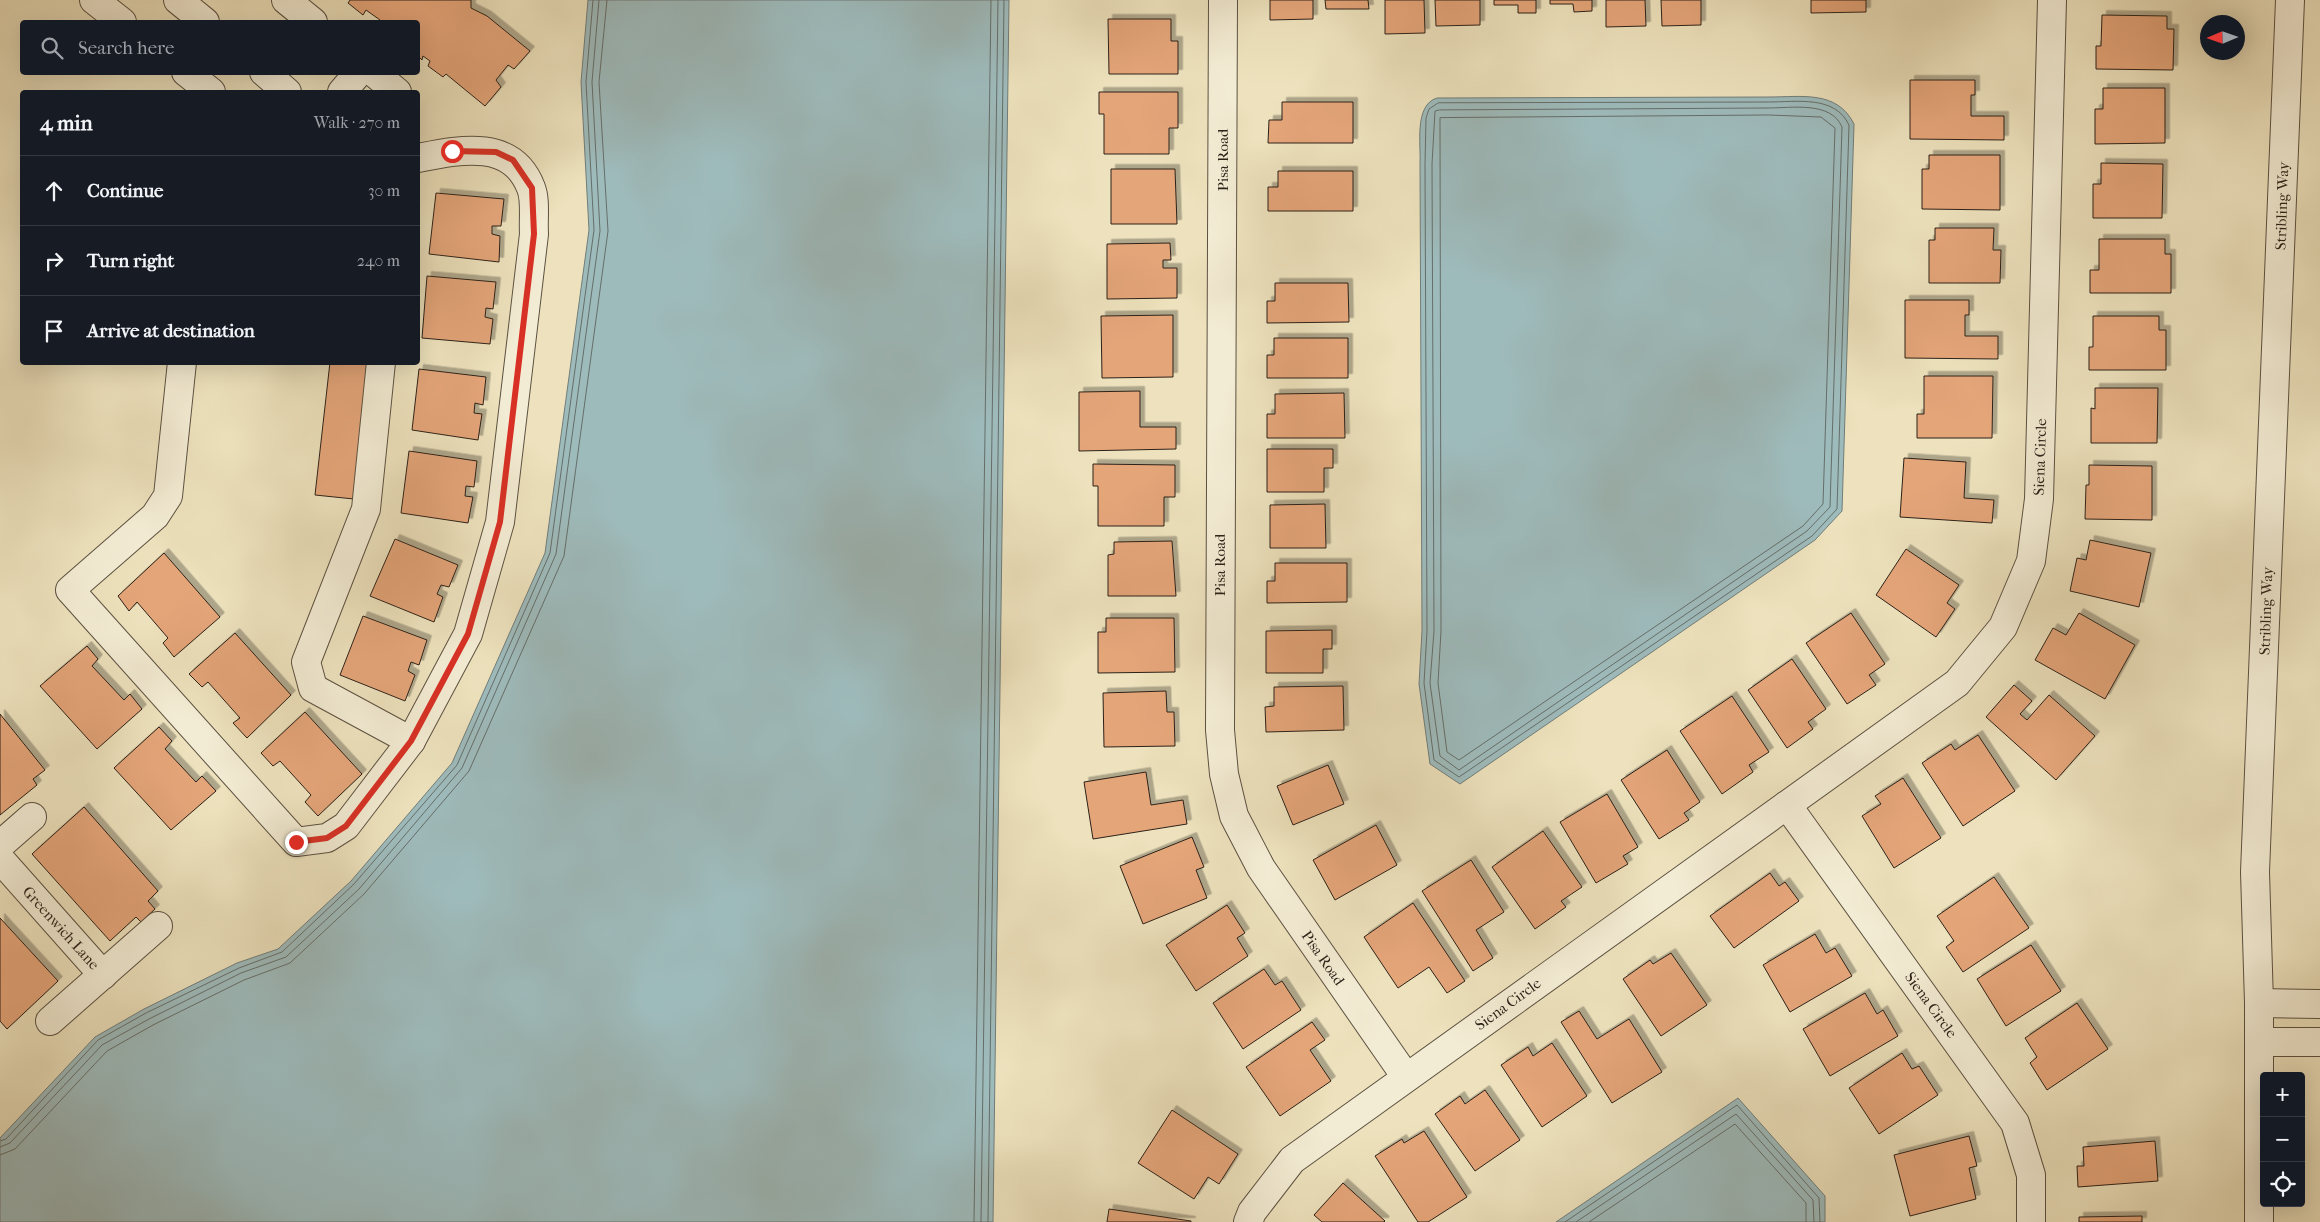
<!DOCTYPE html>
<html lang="en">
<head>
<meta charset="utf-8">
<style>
	:root { --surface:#171b24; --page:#242831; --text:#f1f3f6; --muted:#9ea1a6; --line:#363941 }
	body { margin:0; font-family:"IM FELL French Canon",serif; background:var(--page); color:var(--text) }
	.controls { position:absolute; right:15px; bottom:15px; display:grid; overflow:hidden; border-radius:5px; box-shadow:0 5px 20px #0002 }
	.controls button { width:45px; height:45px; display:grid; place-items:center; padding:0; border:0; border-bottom:1px solid var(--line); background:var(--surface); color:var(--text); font:25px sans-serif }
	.compass { position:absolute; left:2200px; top:15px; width:45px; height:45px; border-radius:50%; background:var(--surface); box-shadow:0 5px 20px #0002; rotate:268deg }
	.stop { position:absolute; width:15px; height:15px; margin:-11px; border:4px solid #d93025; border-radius:50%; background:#fff }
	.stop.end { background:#d93025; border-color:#fff; box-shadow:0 1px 5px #0008 }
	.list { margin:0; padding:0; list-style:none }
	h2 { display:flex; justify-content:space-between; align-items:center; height:65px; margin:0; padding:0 20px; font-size:21px }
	h2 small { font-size:16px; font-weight:400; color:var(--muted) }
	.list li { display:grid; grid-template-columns:32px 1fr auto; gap:15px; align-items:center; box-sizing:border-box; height:70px; padding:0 20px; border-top:1px solid var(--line) }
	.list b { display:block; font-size:19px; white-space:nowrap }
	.list em { font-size:16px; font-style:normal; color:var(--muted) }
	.icon { flex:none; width:28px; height:28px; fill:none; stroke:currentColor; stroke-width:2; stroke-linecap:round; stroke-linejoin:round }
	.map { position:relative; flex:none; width:2320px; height:1222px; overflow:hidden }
	.search { position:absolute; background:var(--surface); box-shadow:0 5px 20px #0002; left:20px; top:20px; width:400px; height:55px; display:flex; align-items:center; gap:12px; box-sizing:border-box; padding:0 18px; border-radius:5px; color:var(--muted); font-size:19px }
	.panel { position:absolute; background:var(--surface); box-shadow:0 5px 20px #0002; left:20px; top:90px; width:400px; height:275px; border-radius:5px }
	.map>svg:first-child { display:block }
	.water { fill:#9ebbbc; stroke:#707d7a }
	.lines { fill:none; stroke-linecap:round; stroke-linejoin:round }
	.shore { stroke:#656e6a; stroke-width:1 }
	.building { fill:#e4a579; stroke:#2c2118; filter:url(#shadow) }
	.minor-casing { stroke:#5c5141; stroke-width:30 }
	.minor { stroke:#f3ecd4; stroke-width:28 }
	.route { stroke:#d93025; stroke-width:6 }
	.labels { text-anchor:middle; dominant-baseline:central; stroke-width:4.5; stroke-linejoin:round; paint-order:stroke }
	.street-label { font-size:15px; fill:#2c2118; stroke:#f3ecd4 }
</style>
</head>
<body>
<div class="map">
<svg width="2320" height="1222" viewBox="0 0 2320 1222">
	<defs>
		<filter id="shadow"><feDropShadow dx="4.5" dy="-4.5" stdDeviation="0" flood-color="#0004"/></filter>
	</defs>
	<rect width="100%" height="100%" fill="#ede2bd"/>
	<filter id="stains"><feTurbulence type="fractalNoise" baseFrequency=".004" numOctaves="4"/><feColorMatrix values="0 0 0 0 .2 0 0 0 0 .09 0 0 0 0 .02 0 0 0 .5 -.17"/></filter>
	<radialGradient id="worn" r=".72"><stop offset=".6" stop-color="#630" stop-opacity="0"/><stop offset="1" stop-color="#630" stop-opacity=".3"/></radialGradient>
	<g class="water">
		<path d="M588,0H1009L993,1222H0V1138L95,1037L144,1009L237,963L278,949L351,881L452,763L545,553L589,230L581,82Z"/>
		<path d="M1769,97C1802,97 1837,90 1854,124L1842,511L1815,540L1460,784L1430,764L1419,684L1422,631L1420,164C1421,144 1414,105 1437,98Z"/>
		<path d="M1738,1098L1825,1196V1222H1556Z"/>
	</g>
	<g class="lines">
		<g class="shore">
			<path d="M1769,102C1797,102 1835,95 1849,125L1837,509L1812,536L1459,777L1434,760L1424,683L1427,631L1425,164L1426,118L1429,109L1438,103Z"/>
			<path d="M1769,108C1792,108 1831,101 1842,127L1830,507L1807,531L1459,770L1440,756L1430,683L1434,631L1432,164L1435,111L1439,110Z"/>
			<path d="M1769,115L1821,117L1835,128L1823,504L1803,526L1459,760L1447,752L1438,683L1441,631L1440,118Z"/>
			<path d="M0,1141L6,1139L98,1040L146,1013L239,968L282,952L354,884L457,765L550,553L594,230L586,82L593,0"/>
			<path d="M0,1147L10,1143L102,1045L149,1019L241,973L286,957L359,889L462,768L556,554L600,231L592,82L599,0"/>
			<path d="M0,1155L15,1149L107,1051L153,1025L244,980L290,963L364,894L469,771L564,556L608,231L599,82L607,0"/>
			<path d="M974,1222L991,0"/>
			<path d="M981,1222L998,0"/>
			<path d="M988,1222L1004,0"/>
			<path d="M1565,1222L1737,1105L1819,1198L1820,1222"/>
			<path d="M1576,1222L1736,1114L1813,1200L1814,1222"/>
			<path d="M1589,1222L1735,1124L1806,1203V1222"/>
		</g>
	</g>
	<g class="building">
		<path d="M350,0H471V8L487,16L530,51L514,69L508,65L496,80L501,87L485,106L446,74L443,77L428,66L430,61L423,56L422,60L418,56V22H379L380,20L366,10L363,15L348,3Z"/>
		<path d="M1270,0H1313V19L1270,20Z"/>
		<path d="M1325,0H1368L1369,9H1326Z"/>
		<path d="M1385,0H1424L1425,33L1385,34Z"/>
		<path d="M1435,0H1480V25L1436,26Z"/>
		<path d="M1494,0H1536V13H1518V5H1494Z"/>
		<path d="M1550,0H1592V11L1574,12L1573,4H1550Z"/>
		<path d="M1606,0H1645L1646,26L1606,27Z"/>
		<path d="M1661,0H1701V25L1662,26Z"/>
		<path d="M1811,0H1866V12L1811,13Z"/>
		<path d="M2102,15L2167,16V29H2174L2173,70L2096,69V46H2101Z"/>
		<path d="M1108,19H1171V41H1178V74H1109Z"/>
		<path d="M1910,80H1975V95H1971V116H2004V140L1910,139Z"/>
		<path d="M2103,88H2165V143L2095,144V109H2103Z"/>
		<path d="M1099,92H1178V128H1169V154H1104V114H1099Z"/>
		<path d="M1282,102H1353V143H1268L1269,120H1282Z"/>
		<path d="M1929,155H2000V210L1922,209V169H1929Z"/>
		<path d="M2101,163L2163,164L2162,218H2093V184H2101Z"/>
		<path d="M1111,169H1175L1177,224H1111Z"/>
		<path d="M1278,171H1353V211H1268V187H1278Z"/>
		<path d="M436,193L504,199L501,226H492V234L500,236L499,262L429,254Z"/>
		<path d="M1935,228H1994L1993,250H2001L2000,283H1929V240H1935Z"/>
		<path d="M2099,239H2165V254H2171V293H2090V270H2099Z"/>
		<path d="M1170,243L1171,260H1163V268H1177V298L1107,299V244Z"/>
		<path d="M427,276L496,282L493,309L486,308L485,317L493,319L490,344L422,338Z"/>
		<path d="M1275,283H1348L1349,322L1267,323V301H1275Z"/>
		<path d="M1905,300H1969V315H1965V336H1998V359L1905,358Z"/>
		<path d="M1173,315V377L1102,378L1101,316Z"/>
		<path d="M2093,316H2159V330H2166V370H2089V347H2093Z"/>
		<path d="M1274,338H1348V378H1267V355H1274Z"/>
		<path d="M330,362H370L354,499L315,495Z"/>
		<path d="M419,369L486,377L483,405L475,403L474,413L482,414L478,440L412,430Z"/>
		<path d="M1924,376H1993L1992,438H1917V414H1924Z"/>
		<path d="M2095,388H2158L2157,443H2091V408L2095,409Z"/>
		<path d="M1140,391V427H1176V449L1079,451V392Z"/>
		<path d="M1344,393L1345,438H1267V414H1275V394Z"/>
		<path d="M1267,449H1333V468H1324V492H1267Z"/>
		<path d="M409,451L477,461L474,487L466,486L465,496L473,497L468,523L401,513Z"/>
		<path d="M1904,458L1966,462L1964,498L1994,500L1992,523L1900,517Z"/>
		<path d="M1093,464L1175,465V497H1164V526H1098V486H1093Z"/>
		<path d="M2089,465L2152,466V520L2085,519L2086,485H2089Z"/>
		<path d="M1325,504L1326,548H1270V505Z"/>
		<path d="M395,539L458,565L449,587L441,585L437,594L443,597L434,622L370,596Z"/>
		<path d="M2090,540L2151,553L2139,607L2070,591L2077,558L2086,560Z"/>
		<path d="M1172,541L1176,596H1108V555L1114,554V542Z"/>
		<path d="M1906,549L1959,585L1947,603L1955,609L1936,637L1876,595Z"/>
		<path d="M164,553L220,617L174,657L163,643L168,638L137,602L129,611L118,596Z"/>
		<path d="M1275,563H1347V602L1267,603V581H1275Z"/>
		<path d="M1851,613L1885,664L1869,675L1876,685L1847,704L1806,643Z"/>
		<path d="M2079,613L2135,645L2105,699L2035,660L2053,628L2066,635Z"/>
		<path d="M363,616L427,640L419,665L411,662L408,671L415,675L405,701L340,675Z"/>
		<path d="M1106,618H1174L1175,672L1098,673V632H1106Z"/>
		<path d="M1332,630V649H1323V673H1266V631Z"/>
		<path d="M235,633L291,695L247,738L233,723L240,718L208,682L202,687L189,674Z"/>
		<path d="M87,646L98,659L92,666L124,700L130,694L142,709L97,749L40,686Z"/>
		<path d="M1792,659L1826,709L1808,722L1813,729L1787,748L1748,690Z"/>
		<path d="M2014,685L2032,701L2020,714L2027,720L2049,695L2095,736L2056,780L1986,717Z"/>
		<path d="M1343,686L1344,730L1266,732L1265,707L1274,706V687Z"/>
		<path d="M1166,691L1167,712H1174L1175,746L1104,747L1103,693Z"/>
		<path d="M1732,696L1769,752L1749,765L1753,772L1722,794L1680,731Z"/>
		<path d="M305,712L362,774L318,816L305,802L311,795L280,761L273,766L261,753Z"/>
		<path d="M0,714L45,770L33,779L37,785L0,815Z"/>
		<path d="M159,727L172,741L165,749L196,782L202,776L216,791L171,830L114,768Z"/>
		<path d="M1978,735L2015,791L1963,826L1922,763L1951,744L1955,750Z"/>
		<path d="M1667,750L1700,802L1684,813L1689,820L1659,839L1621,780Z"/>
		<path d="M1328,765L1344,804L1293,825L1277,786Z"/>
		<path d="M1146,772L1151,805L1183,800L1187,824L1093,839L1084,782Z"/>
		<path d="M1903,778L1941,838L1894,868L1862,816L1881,804L1875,796Z"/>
		<path d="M1607,794L1638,847L1623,856L1628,864L1596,883L1560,822Z"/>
		<path d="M84,807L158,891L148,901L155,909L141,922L136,917L110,941L32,854Z"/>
		<path d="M1376,825L1397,865L1335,900L1313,860Z"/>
		<path d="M1543,831L1582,887L1561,901L1566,907L1535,929L1492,867Z"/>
		<path d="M1192,837L1204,867L1196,870L1207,898L1143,924L1120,866Z"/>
		<path d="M1471,860L1504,912L1476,930L1493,958L1473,971L1422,891Z"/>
		<path d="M1770,873L1779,886L1785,882L1799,901L1734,948L1710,916Z"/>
		<path d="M1994,877L2029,928L1963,972L1946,947L1954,941L1937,916Z"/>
		<path d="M1413,903L1465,981L1447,993L1429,967L1398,988L1364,937Z"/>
		<path d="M1227,905L1245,933L1237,938L1248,956L1196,991L1166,945Z"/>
		<path d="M0,918L58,981L7,1029L0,1021Z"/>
		<path d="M1815,934L1826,953L1835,948L1852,976L1790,1012L1763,965Z"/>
		<path d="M2031,945L2061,991L2006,1026L1977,979Z"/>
		<path d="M1671,953L1707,1005L1661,1036L1623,979L1650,960L1653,964Z"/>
		<path d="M1264,969L1275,985L1282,981L1301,1010L1243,1049L1213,1003Z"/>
		<path d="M1865,993L1877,1014L1883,1010L1898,1036L1830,1076L1803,1029Z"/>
		<path d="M2077,1003L2108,1049L2047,1090L2030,1063L2037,1057L2025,1038Z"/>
		<path d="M1579,1011L1597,1039L1629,1019L1662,1072L1612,1103L1561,1022Z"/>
		<path d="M1312,1022L1325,1040L1310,1050L1331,1081L1280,1116L1246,1067Z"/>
		<path d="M1552,1043L1587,1096L1542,1127L1501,1065L1528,1047L1533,1056Z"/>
		<path d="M1902,1053L1912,1069L1919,1066L1938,1095L1879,1134L1849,1088Z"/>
		<path d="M1485,1090L1520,1140L1475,1171L1435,1114L1460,1096L1465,1104Z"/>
		<path d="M1172,1110L1238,1154L1219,1184L1208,1177L1194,1199L1138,1163Z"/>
		<path d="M1424,1131L1467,1197L1428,1222H1418L1375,1156L1402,1139L1404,1143Z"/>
		<path d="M1969,1136L1977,1166L1969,1168L1976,1199L1910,1216L1894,1155Z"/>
		<path d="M2155,1141L2158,1181L2078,1187L2077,1166H2084L2083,1147Z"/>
		<path d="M1343,1183L1385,1221L1384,1222H1322L1314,1215Z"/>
		<path d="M1109,1209L1191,1221V1222H1107Z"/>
		<path d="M2142,1216V1222H2079V1217Z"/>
	</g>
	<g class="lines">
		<defs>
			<g id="minor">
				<path d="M94,0L122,22"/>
				<path d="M178,0L205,22"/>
				<path d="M286,0L313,22"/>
				<path d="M1223,0L1220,730L1224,774L1234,816L1261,868L1406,1077"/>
				<path d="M186,72L211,92"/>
				<path d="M264,72L287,92"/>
				<path d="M373,72L397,92"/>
				<path d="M342,92L359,72"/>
				<path d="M182,362L168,496L155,516L70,590L296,842L327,838L346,826L411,741L468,634L500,522L534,234C533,220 536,200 531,188C512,138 459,150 418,158"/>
				<path d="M381,362L366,509L306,662L313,688L411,741"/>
				<path d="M1787,805L2015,1123L2031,1175V1222"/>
				<path d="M0,845L32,817"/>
				<path d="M0,859L103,975"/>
				<path d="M2259,1003L2320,1004"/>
				<path d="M50,1021L158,926"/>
				<path d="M2259,1042H2320"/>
				<path d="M1248,1222L1252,1212L1292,1160L1957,683L2003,627L2031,561L2039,499L2052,0"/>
				<path d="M2259,1222V1003L2255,872L2290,0"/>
			</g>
		</defs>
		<use href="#minor" class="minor-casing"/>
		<use href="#minor" class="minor"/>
	</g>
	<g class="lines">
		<path class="route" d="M296,842L327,838L346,826L411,741L468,634L500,522L534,234L532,188L513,160L496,152L452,151"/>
	</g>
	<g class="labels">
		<g class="street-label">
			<text transform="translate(1223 160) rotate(-90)">Pisa Road</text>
			<text transform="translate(2282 206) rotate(-88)">Stribling Way</text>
			<text transform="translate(2040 457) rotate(-88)">Siena Circle</text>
			<text transform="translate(1220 565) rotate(-90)">Pisa Road</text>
			<text transform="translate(2266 611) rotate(-88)">Stribling Way</text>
			<text transform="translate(61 928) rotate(48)">Greenwich Lane</text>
			<text transform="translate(1323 958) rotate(55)">Pisa Road</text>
			<text transform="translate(1508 1004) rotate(-36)">Siena Circle</text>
			<text transform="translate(1931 1005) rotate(54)">Siena Circle</text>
		</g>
	</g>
	<rect width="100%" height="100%" filter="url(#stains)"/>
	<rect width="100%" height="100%" fill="url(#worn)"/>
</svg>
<div class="controls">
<button>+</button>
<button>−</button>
<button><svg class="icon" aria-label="locate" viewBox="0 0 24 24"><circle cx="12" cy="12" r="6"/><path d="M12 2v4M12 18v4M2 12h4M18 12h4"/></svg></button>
</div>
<svg class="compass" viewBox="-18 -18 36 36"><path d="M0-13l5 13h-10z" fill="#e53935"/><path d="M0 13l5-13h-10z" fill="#9ea1a6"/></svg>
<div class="stop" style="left:452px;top:151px"></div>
<div class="stop end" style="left:296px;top:842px"></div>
<div class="search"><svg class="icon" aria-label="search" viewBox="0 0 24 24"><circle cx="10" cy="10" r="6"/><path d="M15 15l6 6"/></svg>Search here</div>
<section class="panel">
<h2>4 min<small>Walk · 270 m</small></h2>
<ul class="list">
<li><svg class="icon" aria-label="ahead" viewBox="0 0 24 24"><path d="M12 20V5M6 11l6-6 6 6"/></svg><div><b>Continue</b></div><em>30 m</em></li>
<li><svg class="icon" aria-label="right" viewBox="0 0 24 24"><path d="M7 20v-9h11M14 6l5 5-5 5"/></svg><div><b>Turn right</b></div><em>240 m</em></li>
<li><svg class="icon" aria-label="arrive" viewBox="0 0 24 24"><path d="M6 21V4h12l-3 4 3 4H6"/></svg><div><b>Arrive at destination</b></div></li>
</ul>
</section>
</div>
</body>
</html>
